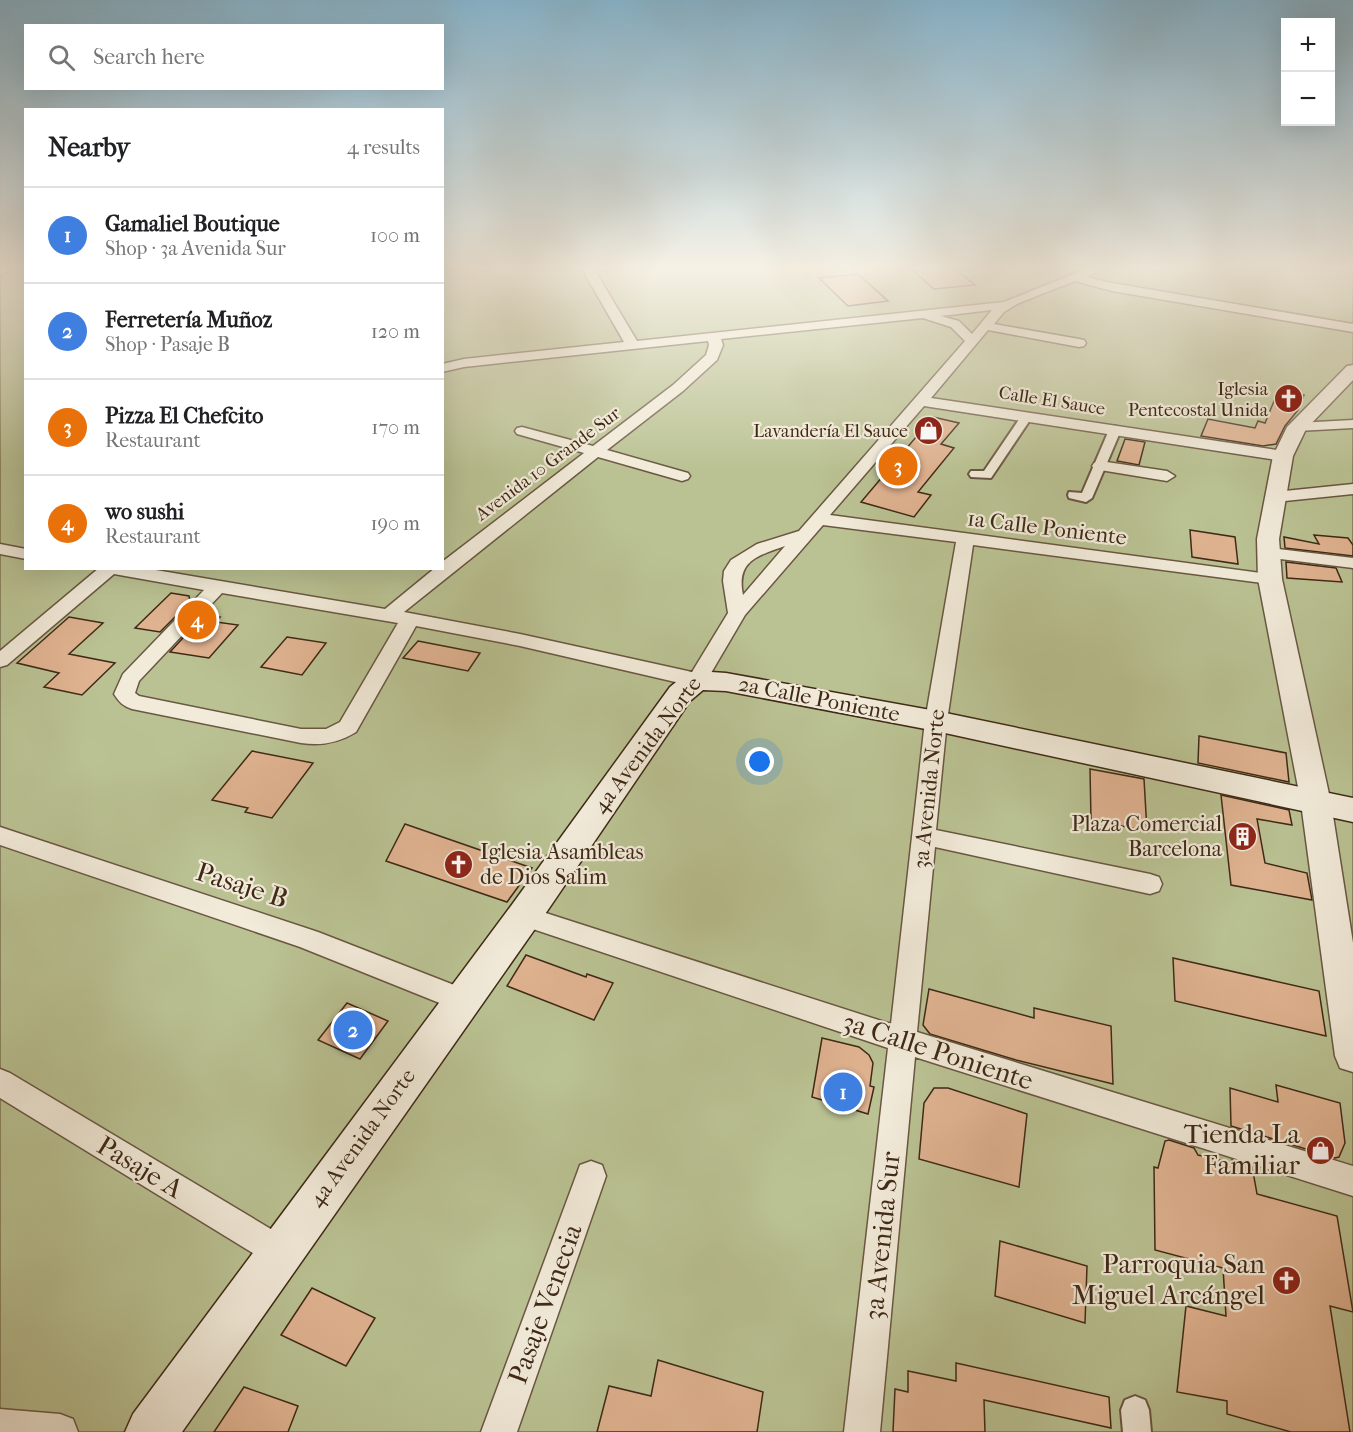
<!DOCTYPE html>
<html lang="en">
<head>
<meta charset="utf-8">
<style>
	:root { --surface:#fff; --page:#f6f6f6; --text:#202124; --muted:#757577; --line:#e0e0e0; --accent:#8f2418 }
	body { margin:0; font-family:"IM FELL French Canon",serif; background:var(--page); color:var(--text) }
	.controls { position:absolute; right:18px; top:18px; display:grid; overflow:hidden; border-radius:0px; box-shadow:0 6px 24px #0002 }
	.controls button { width:54px; height:54px; display:grid; place-items:center; padding:0; border:0; border-bottom:2px solid var(--line); background:var(--surface); color:var(--text); font:30px sans-serif }
	.you { position:absolute; left:760px; top:762px; width:21px; height:21px; margin:-15px; border:4px solid #fff; border-radius:50%; background:#1a73e8; box-shadow:0 0 0 9px #1a73e833 }
	.badge { display:grid; place-items:center; width:39px; height:39px; border-radius:50%; background:var(--accent); color:#fff; font-size:20px; font-weight:700 }
	.pin { position:absolute; translate:-50% -50%; border:3px solid #fff; box-shadow:0 2px 6px #0006 }
	.list { margin:0; padding:0; list-style:none }
	h2 { display:flex; justify-content:space-between; align-items:center; height:78px; margin:0; padding:0 24px; font-size:26px }
	h2 small { font-size:20px; font-weight:400; color:var(--muted) }
	.list li { display:grid; grid-template-columns:39px 1fr auto; gap:18px; align-items:center; box-sizing:border-box; height:96px; padding:0 24px; border-top:2px solid var(--line) }
	.list b { display:block; font-size:22px; white-space:nowrap }
	.list p { margin:0; font-size:20px; white-space:nowrap; color:var(--muted) }
	.list em { font-size:20px; font-style:normal; color:var(--muted) }
	.icon { flex:none; width:33px; height:33px; fill:none; stroke:currentColor; stroke-width:2; stroke-linecap:round; stroke-linejoin:round }
	.map { position:relative; flex:none; width:1353px; height:1432px; overflow:hidden }
	.search { position:absolute; background:var(--surface); box-shadow:0 6px 24px #0002; left:24px; top:24px; width:420px; height:66px; display:flex; align-items:center; gap:15px; box-sizing:border-box; padding:0 21px; border-radius:0px; color:var(--muted); font-size:22px }
	.panel { position:absolute; background:var(--surface); box-shadow:0 6px 24px #0002; left:24px; top:108px; width:420px; height:462px; border-radius:0px }
	.map>svg:first-child { display:block }
	.green { fill:#bac293; stroke:#7c7654; stroke-width:1.5 }
	.building { fill:#e0b391; stroke:#3f2916; stroke-width:1.5 }
	.lines { fill:none; stroke-linecap:round; stroke-linejoin:round }
	.pedestrian-casing { stroke:#6a5742; stroke-width:4 }
	.minor-casing { stroke:#6a5742; stroke-width:3 }
	.tertiary-casing { stroke:#6a5742; stroke-width:3 }
	.secondary-casing { stroke:#3f2916; stroke-width:3 }
	.pedestrian { fill:#f2ebda; fill-rule:evenodd }
	.minor { fill:#f2ebda; fill-rule:evenodd }
	.tertiary { fill:#f2ebda; fill-rule:evenodd }
	.secondary { fill:#f2ebda; fill-rule:evenodd }
	.labels { text-anchor:middle; dominant-baseline:central; stroke-width:4.5; stroke-linejoin:round; paint-order:stroke }
	.far-poi-label { font-size:18px; fill:#3f2916; stroke:#f2ebda; text-anchor:end }
	.far-street-label { font-size:18px; fill:#3f2916; stroke:#f2ebda }
	.street-label { font-size:22px; fill:#3f2916; stroke:#f2ebda }
	.poi-label { font-size:22px; fill:#3f2916; stroke:#f2ebda; text-anchor:end }
	.near-street-label { font-size:27px; fill:#3f2916; stroke:#f2ebda }
	.near-poi-label { font-size:27px; fill:#3f2916; stroke:#f2ebda; text-anchor:end }
</style>
</head>
<body>
<div class="map">
<svg width="1353" height="1432" viewBox="0 0 1353 1432">
	<rect width="100%" height="100%" fill="#ebe0c6"/>
	<filter id="stains"><feTurbulence type="fractalNoise" baseFrequency=".00333" numOctaves="4"/><feColorMatrix values="0 0 0 0 .2 0 0 0 0 .09 0 0 0 0 .02 0 0 0 .5 -.17"/></filter>
	<radialGradient id="worn" r=".72"><stop offset=".6" stop-color="#630" stop-opacity="0"/><stop offset="1" stop-color="#630" stop-opacity=".3"/></radialGradient>
	<path class="green" d="M0,269H25L26,568H442L443,269H1353V1432H0Z"/>
	<g class="building">
		<path d="M911,269H955L975,285L934,289Z"/>
		<path d="M858,274L888,301L848,306L819,278Z"/>
		<path d="M1279,389L1304,395L1298,410L1285,426L1276,444L1263,446L1201,436L1208,419L1255,428L1258,421L1265,423Z"/>
		<path d="M933,417L959,423L941,444L954,448L918,492L931,495L914,517L861,502Z"/>
		<path d="M1125,439L1145,442L1139,465L1117,461Z"/>
		<path d="M1190,530L1235,537L1238,564L1192,557Z"/>
		<path d="M1314,535L1348,538L1353,545V556L1285,548L1284,537L1319,544Z"/>
		<path d="M1286,562L1336,568L1342,582L1287,578Z"/>
		<path d="M171,593L189,596L190,602L160,632L135,628Z"/>
		<path d="M204,615L220,617L216,622L238,625L209,658L170,652Z"/>
		<path d="M69,617L103,623L69,654L115,663L82,695L44,687L59,673L17,663Z"/>
		<path d="M287,637L326,643L302,675L261,667Z"/>
		<path d="M418,641L480,653L468,671L403,658Z"/>
		<path d="M1199,736L1286,753L1289,782L1198,763Z"/>
		<path d="M252,751L313,763L272,818L245,812L248,808L212,800Z"/>
		<path d="M1090,769L1144,779L1147,831L1091,820Z"/>
		<path d="M1221,795L1289,810L1292,825L1257,819L1265,863L1307,873L1312,900L1231,885Z"/>
		<path d="M405,824L532,868L507,902L386,861Z"/>
		<path d="M526,955L586,977L587,974L613,983L594,1020L507,986Z"/>
		<path d="M1173,958L1319,991L1326,1036L1175,1001Z"/>
		<path d="M929,989L1034,1018V1008L1111,1026L1113,1084L1016,1060L930,1034L923,1025Z"/>
		<path d="M347,1003L388,1021L360,1059L318,1040Z"/>
		<path d="M822,1038L859,1047L869,1055L873,1063L870,1086L874,1087L868,1114L812,1097Z"/>
		<path d="M1276,1085L1340,1103L1345,1143L1339,1157L1335,1158L1231,1126L1230,1088L1278,1102Z"/>
		<path d="M934,1088H948L1027,1114L1019,1187L919,1159L924,1103Z"/>
		<path d="M1169,1140L1194,1148L1198,1155L1232,1163V1160L1252,1166L1257,1194L1337,1216L1353,1312L1330,1306L1350,1432H1291L1227,1414V1401L1177,1392L1186,1306L1226,1316L1223,1268L1155,1250L1154,1167L1158,1168L1165,1141Z"/>
		<path d="M1000,1241L1087,1266L1085,1323L995,1296Z"/>
		<path d="M312,1288L375,1318L346,1366L281,1335Z"/>
		<path d="M658,1360L763,1392L757,1432H597L609,1386L651,1396Z"/>
		<path d="M956,1363L1109,1397L1111,1428L984,1400L985,1432H893L895,1389L908,1392V1371L956,1381Z"/>
		<path d="M244,1387L298,1406L288,1432H214Z"/>
	</g>
	<g class="lines">
		<defs>
			<g id="pedestrian">
				<path d="M1026,414L1032,417L991,478L971,477L969,474L971,471H984L1022,415Z"/>
				<path d="M1115,426L1121,430L1092,498L1086,502L1069,498L1068,495L1069,492L1082,493L1109,430Z"/>
				<path d="M1135,1396L1145,1400L1149,1410L1151,1432H1123L1121,1410L1125,1400Z"/>
			</g>
			<g id="minor">
				<path d="M582,269H594L637,341L1004,302L1086,269H1103L1086,277L1112,283L1353,324V332L1112,291L1075,281L1019,303L1004,312L994,324L1079,339L1084,340L1086,343L1084,346L1079,347L988,330L931,398L1283,451L1288,453L1291,456L1288,459L1283,461L924,406L830,515L1276,575L1279,579L1276,583L1270,584L973,545L947,721L936,830L1150,874L1159,877L1162,884L1159,891L1150,894L935,847L917,1032L1353,1166V1196L915,1057L880,1432H844L888,1048L515,923L511,916L515,909L524,906L891,1024L925,721L956,542L823,525L745,615L704,685L697,687L520,646L416,626L356,732C338,743 321,746 301,743L132,709C123,706 119,702 114,694L123,674L204,590L114,574L7,665L0,667V651L99,568H144L385,609L435,568H442V562L584,453L517,434L515,431L517,428L522,427L593,446L673,385L706,355L709,345L708,341L464,367L442,372V364L464,359L624,342ZM992,310L972,334L959,321L941,316ZM923,318L951,327L965,341L799,531L757,544L731,560L724,571L723,581L728,613L692,672L520,634L404,612L598,457L682,481L688,479L690,476L688,473L607,450L683,391L717,360L723,345L721,339ZM785,546L743,595C736,561 757,556 785,546ZM222,593L398,623L340,722L326,729H301L139,696L135,693L139,681Z"/>
				<path d="M1353,420V428L1297,431L1290,427L1297,423Z"/>
				<path d="M1100,461L1167,471L1175,476L1167,481L1094,469L1092,466L1094,463Z"/>
				<path d="M1353,484V494L1275,502L1267,497L1275,492Z"/>
				<path d="M0,544L26,549V559L0,554Z"/>
				<path d="M1269,548L1353,558V568L1263,557L1260,553L1263,549Z"/>
				<path d="M0,827L318,932L472,992L476,1000L472,1008L462,1012L300,947L0,845Z"/>
				<path d="M0,1069L10,1073L291,1241L296,1252L291,1263L280,1268L269,1263L0,1098Z"/>
				<path d="M591,1161L602,1165L606,1176L517,1432H481L576,1176L580,1165Z"/>
				<path d="M0,1409L60,1414L73,1419L78,1432H0Z"/>
			</g>
			<g id="tertiary">
				<path d="M0,269H13L0,276Z"/>
				<path d="M1353,365V380L1306,429L1293,456L1279,539L1282,579L1331,803L1353,943V1072L1340,1068L1335,1056L1301,803L1258,579L1257,539L1273,456L1287,427L1347,366Z"/>
			</g>
			<path id="secondary" d="M697,671L726,673L936,711L1353,798V822L936,731L726,691L703,690L690,701L537,926L182,1432H125L133,1414L511,906L670,687L687,673Z"/>
		</defs>
		<use href="#pedestrian" class="pedestrian-casing"/>
		<use href="#minor" class="minor-casing"/>
		<use href="#tertiary" class="tertiary-casing"/>
		<use href="#secondary" class="secondary-casing"/>
		<use href="#pedestrian" class="pedestrian"/>
		<use href="#minor" class="minor"/>
		<use href="#tertiary" class="tertiary"/>
		<use href="#secondary" class="secondary"/>
	</g>
	<linearGradient id="sky" x2="0" y2="1"><stop stop-color="#88b8d2"/><stop offset="0.57" stop-color="#f6f1e5"/><stop offset="1" stop-color="#f6f1e5" stop-opacity="0"/></linearGradient>
	<rect width="1353" height="470" fill="url(#sky)"/>
	<defs>
		<symbol id="church-disc" viewBox="-11 -11 22 22"><circle r="9.5" fill="#8f2418" stroke="#f2ebda"/><path d="M-1.2-6h2.4v3.5h3.3v2.4h-3.3V6h-2.4V-.1h-3.3v-2.4h3.3Z" fill="#fff"/></symbol>
		<symbol id="shop-disc" viewBox="-11 -11 22 22"><circle r="9.5" fill="#8f2418" stroke="#f2ebda"/><path d="M-5-2.5h2.3a2.7 3.5 0 0 1 5.4 0H5L5.5 6h-11ZM-1.5-2.5h3a1.5 2.3 0 0 0-3 0Z" fill="#fff"/></symbol>
		<symbol id="building-disc" viewBox="-11 -11 22 22"><circle r="9.5" fill="#8f2418" stroke="#f2ebda"/><path d="M-4-6H4V6H1V3H-1V6H-4ZM-2.5-4.3h1.7v1.8h-1.7ZM.8-4.3h1.7v1.8H.8ZM-2.5-1h1.7V.8h-1.7ZM.8-1h1.7V.8H.8Z" fill="#fff"/></symbol>
	</defs>
	<g fill-rule="evenodd">
		<use href="#church-disc" x="1272" y="382" width="33" height="33"/>
		<use href="#shop-disc" x="912" y="414" width="33" height="33"/>
		<use href="#building-disc" x="1226" y="820" width="33" height="33"/>
		<use href="#church-disc" x="442" y="848" width="33" height="33"/>
		<use href="#shop-disc" x="1304" y="1134" width="33" height="33"/>
		<use href="#church-disc" x="1270" y="1264" width="33" height="33"/>
	</g>
	<g class="labels">
		<g class="far-poi-label">
			<text x="1268" y="389">Iglesia<tspan x="1268" dy="21">Pentecostal Unida</tspan></text>
			<text x="908" y="431">Lavandería El Sauce</text>
		</g>
		<g class="far-street-label">
			<text transform="translate(1052 401) rotate(9)">Calle El Sauce</text>
			<text transform="translate(548 464) rotate(-37)">Avenida 10 Grande Sur</text>
		</g>
		<g class="street-label">
			<text transform="translate(1047 528) rotate(7)">1a Calle Poniente</text>
			<text transform="translate(819 699) rotate(11)">2a Calle Poniente</text>
			<text transform="translate(647 745) rotate(-53)">4a Avenida Norte</text>
			<text transform="translate(929 789) rotate(-84)">3a Avenida Norte</text>
			<text transform="translate(362 1138) rotate(-54)">4a Avenida Norte</text>
		</g>
		<g class="poi-label">
			<text x="1222" y="824">Plaza Comercial<tspan x="1222" dy="25">Barcelona</tspan></text>
			<text x="480" y="852" text-anchor="start">Iglesia Asambleas<tspan x="480" dy="25">de Dios Salim</tspan></text>
		</g>
		<g class="near-street-label">
			<text transform="translate(242 885) rotate(18)">Pasaje B</text>
			<text transform="translate(938 1051) rotate(18)">3a Calle Poniente</text>
			<text transform="translate(140 1167) rotate(31)">Pasaje A</text>
			<text transform="translate(882 1236) rotate(-84)">3a Avenida Sur</text>
			<text transform="translate(545 1304) rotate(-70)">Pasaje Venecia</text>
		</g>
		<g class="near-poi-label">
			<text x="1300" y="1134">Tienda La<tspan x="1300" dy="31">Familiar</tspan></text>
			<text x="1265" y="1264">Parroquia San<tspan x="1265" dy="31">Miguel Arcángel</tspan></text>
		</g>
	</g>
	<rect width="100%" height="100%" filter="url(#stains)"/>
	<rect width="100%" height="100%" fill="url(#worn)"/>
</svg>
<div class="controls">
<button>+</button>
<button>−</button>
</div>
<div class="you"></div>
<div class="pin badge" style="left:843px;top:1092px;background:#3f7fe0">1</div>
<div class="pin badge" style="left:353px;top:1030px;background:#3f7fe0">2</div>
<div class="pin badge" style="left:898px;top:466px;background:#e8710a">3</div>
<div class="pin badge" style="left:197px;top:620px;background:#e8710a">4</div>
<div class="search"><svg class="icon" aria-label="search" viewBox="0 0 24 24"><circle cx="10" cy="10" r="6"/><path d="M15 15l6 6"/></svg>Search here</div>
<section class="panel">
<h2>Nearby<small>4 results</small></h2>
<ul class="list">
<li><span class="badge" style="background:#3f7fe0">1</span><div><b>Gamaliel Boutique</b><p>Shop · 3a Avenida Sur</p></div><em>100 m</em></li>
<li><span class="badge" style="background:#3f7fe0">2</span><div><b>Ferretería Muñoz</b><p>Shop · Pasaje B</p></div><em>120 m</em></li>
<li><span class="badge" style="background:#e8710a">3</span><div><b>Pizza El Chefcito</b><p>Restaurant</p></div><em>170 m</em></li>
<li><span class="badge" style="background:#e8710a">4</span><div><b>wo sushi</b><p>Restaurant</p></div><em>190 m</em></li>
</ul>
</section>
</div>
</body>
</html>
